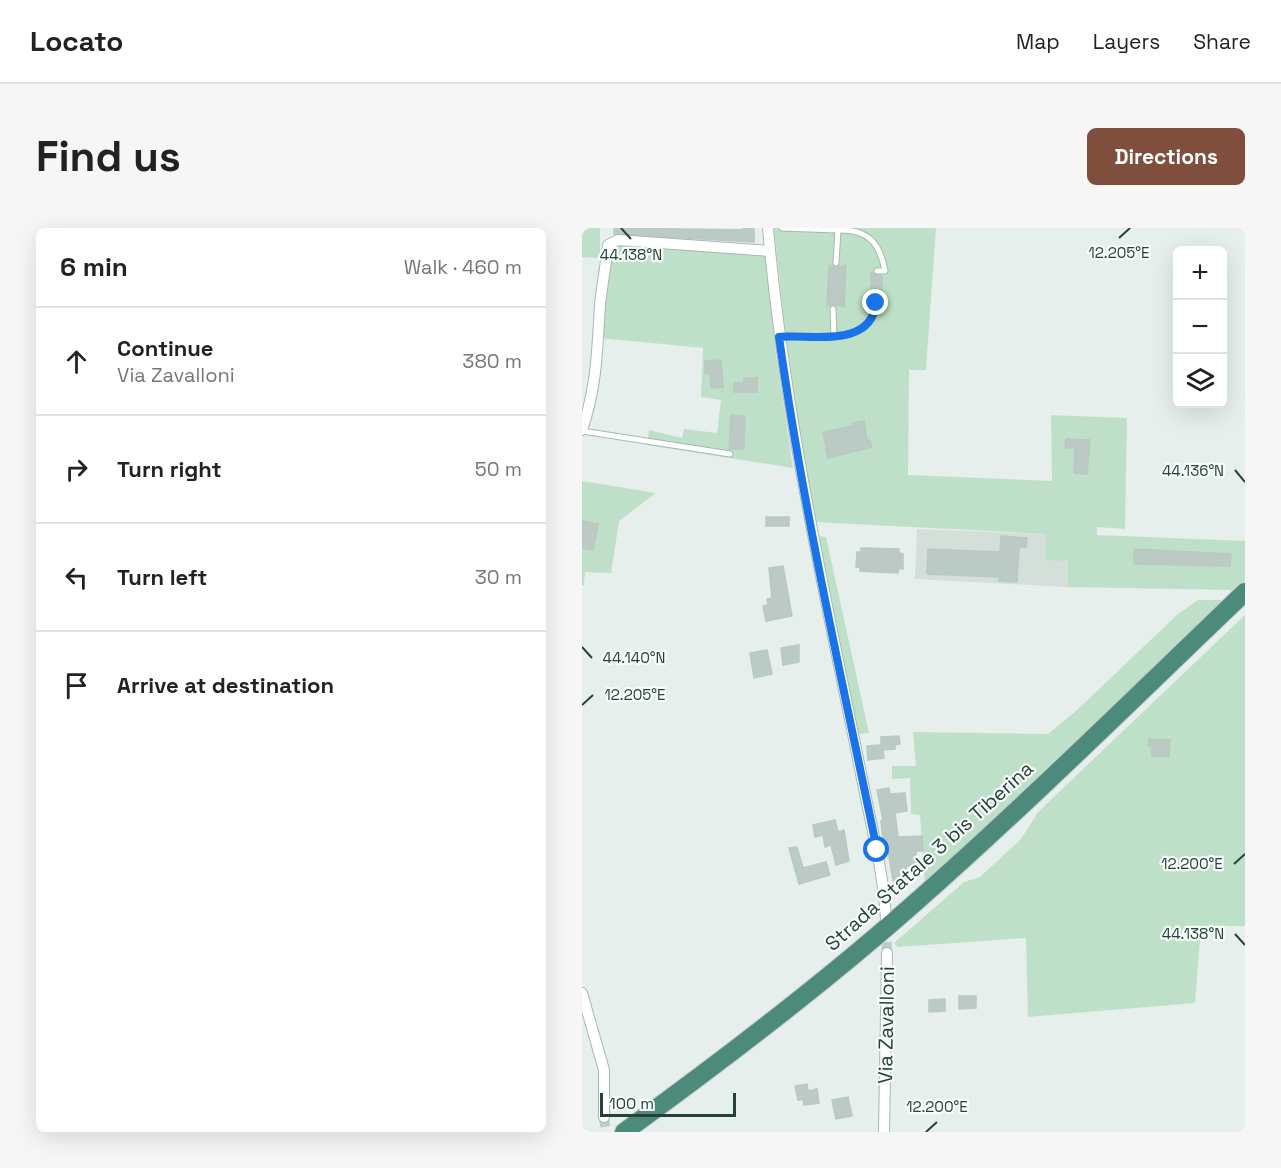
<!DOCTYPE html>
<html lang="en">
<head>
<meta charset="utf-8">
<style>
	:root { --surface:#fff; --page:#f6f6f6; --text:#222; --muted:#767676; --line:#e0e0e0; --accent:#804e3d }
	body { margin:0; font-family:"Space Grotesk",sans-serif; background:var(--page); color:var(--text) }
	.controls { position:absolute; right:18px; top:18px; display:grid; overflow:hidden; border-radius:9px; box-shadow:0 6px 24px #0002 }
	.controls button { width:54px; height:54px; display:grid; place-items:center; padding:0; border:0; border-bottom:2px solid var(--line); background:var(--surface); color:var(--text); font:30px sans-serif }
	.scale { position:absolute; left:18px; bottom:15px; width:136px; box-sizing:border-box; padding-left:6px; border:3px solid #24423a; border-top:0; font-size:16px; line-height:21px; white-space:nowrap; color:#24423a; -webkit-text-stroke:4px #f7fbf9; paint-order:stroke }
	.stop { position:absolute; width:18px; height:18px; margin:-14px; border:4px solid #1a73e8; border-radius:50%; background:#fff }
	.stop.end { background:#1a73e8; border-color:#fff; box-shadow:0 2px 6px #0008 }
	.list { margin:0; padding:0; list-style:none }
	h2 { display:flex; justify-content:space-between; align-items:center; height:78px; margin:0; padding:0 24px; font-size:26px }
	h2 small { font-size:20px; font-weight:400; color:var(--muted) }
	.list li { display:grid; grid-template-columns:39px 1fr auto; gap:18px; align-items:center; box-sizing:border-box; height:108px; padding:0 24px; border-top:2px solid var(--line) }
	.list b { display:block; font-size:22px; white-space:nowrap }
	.list p { margin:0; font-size:20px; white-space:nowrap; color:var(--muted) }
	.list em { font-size:20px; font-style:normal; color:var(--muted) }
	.icon { flex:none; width:33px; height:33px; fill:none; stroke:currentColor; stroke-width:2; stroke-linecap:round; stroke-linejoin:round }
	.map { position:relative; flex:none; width:663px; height:904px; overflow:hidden; border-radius:9px }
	header { display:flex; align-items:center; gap:36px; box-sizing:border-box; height:84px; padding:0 30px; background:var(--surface); border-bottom:2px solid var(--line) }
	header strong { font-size:28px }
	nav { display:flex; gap:33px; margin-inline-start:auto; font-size:21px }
	.intro { display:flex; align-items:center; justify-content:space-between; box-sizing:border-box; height:144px; padding:0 36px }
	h1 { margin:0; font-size:42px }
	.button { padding:15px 27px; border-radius:9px; background:var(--accent); color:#fff; font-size:21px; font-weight:700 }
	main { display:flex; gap:36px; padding:0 36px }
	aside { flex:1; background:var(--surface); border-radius:9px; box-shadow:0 6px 24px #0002 }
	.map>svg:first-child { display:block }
	.built { fill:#d4dfda }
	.green { fill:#bfe0c8 }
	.building { fill:#bbcac4; stroke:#b8c9c2; stroke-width:1.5 }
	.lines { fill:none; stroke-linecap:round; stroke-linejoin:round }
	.minor-tunnel { stroke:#bfccc8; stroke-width:10; stroke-dasharray:10 5; stroke-linecap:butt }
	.service-casing { stroke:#a8b8b2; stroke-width:7 }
	.minor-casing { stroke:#a8b8b2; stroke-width:12 }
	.trunk-casing { stroke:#c2cac8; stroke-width:20 }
	.service { stroke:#fff; stroke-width:5 }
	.minor { stroke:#fff; stroke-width:10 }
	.trunk { stroke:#4c8a7c; stroke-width:18 }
	.route { stroke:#1a73e8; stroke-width:8 }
	.ticks { fill:none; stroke:#24423a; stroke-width:2 }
	.labels { text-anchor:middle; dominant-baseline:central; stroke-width:4.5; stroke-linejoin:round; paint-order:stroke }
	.street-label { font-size:20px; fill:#24423a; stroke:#f7fbf9 }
	.ticks-label { font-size:15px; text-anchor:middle; fill:#24423a; stroke:#f7fbf9; stroke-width:4.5; stroke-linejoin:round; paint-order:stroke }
</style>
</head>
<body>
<header>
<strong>Locato</strong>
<nav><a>Map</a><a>Layers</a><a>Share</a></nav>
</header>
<div class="intro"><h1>Find us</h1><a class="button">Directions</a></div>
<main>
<aside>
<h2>6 min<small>Walk · 460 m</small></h2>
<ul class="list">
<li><svg class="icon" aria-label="ahead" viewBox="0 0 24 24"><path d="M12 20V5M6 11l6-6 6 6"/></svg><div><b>Continue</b><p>Via Zavalloni</p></div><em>380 m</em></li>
<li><svg class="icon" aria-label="right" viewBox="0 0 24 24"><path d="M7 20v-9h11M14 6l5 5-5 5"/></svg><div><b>Turn right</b></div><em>50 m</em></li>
<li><svg class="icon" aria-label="left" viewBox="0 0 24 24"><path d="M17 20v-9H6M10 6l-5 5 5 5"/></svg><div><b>Turn left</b></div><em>30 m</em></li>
<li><svg class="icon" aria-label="arrive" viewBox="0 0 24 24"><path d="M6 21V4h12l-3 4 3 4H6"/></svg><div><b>Arrive at destination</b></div></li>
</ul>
</aside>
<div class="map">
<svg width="663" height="904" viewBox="0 0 663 904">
	<rect width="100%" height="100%" fill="#e6efeb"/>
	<path class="built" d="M335,301L464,306L486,333L485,359L333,351Z"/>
	<g class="green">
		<path d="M0,0H18V30L0,29Z"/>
		<path d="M192,0H354L344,142H327L326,247L470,253L469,187L545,190L543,301L515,299V307L663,313V352L653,362L485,359L486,333L464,332V306L233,294L207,140Z"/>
		<path d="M28,17L184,25L194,126L211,240L65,217L67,202L100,210L102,201L135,205L139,172L119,169L121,120L18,110Z"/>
		<path d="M0,253L74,265L37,293L29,345L3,344L2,357H0Z"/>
		<path d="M235,308L244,309L287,505L276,506Z"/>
		<path d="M616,372H642L343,656L338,587L329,586L328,550L310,551V538H334L331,504L466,506L494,483L596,386Z"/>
		<path d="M663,387V698H619L613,775L446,789L444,710L316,719L312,715L382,654L398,649L439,611L456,584Z"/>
	</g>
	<g class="building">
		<path d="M32,0L161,2V0H172V14L32,6Z"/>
		<path d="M247,37L254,40L264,37L262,79L251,76L245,78Z"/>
		<path d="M289,45L300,48V72L294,70L289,72Z"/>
		<path d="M139,132L141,159L129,160L128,145H123V133Z"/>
		<path d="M162,150H175V164H152V155H162Z"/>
		<path d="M149,187L163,188L162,221H147Z"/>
		<path d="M282,193L285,212H288L290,219L246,230L241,204L271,198L270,195Z"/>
		<path d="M484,211L508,212L505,246L492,245L493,220H483Z"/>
		<rect x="184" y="289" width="23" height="9"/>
		<path d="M0,293L16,296L11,322L0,320Z"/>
		<path d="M419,308L445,310L444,319H437L435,354L417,353V349L345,346L346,321L418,324Z"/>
		<path d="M279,320L317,321V325L321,326V341L317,340L316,345L278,343V339H274L275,324H279Z"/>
		<path d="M552,321L649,326L648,338L552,336Z"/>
		<path d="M201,338L210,388L184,393L181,378L186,377L185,371L190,370L187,340Z"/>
		<path d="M217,417V434L201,437L199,420Z"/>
		<path d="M185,422L190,446L172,450L168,425Z"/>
		<path d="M317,508L318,516L313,517V521L301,522L302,530L286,532L285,518L299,517V509Z"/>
		<path d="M567,511L588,512L587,529L570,528V519L566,518Z"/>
		<path d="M307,560L308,566L323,565L325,583L313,585L316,609L340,608L341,623H334L335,638H324L327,651L311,653L304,611L301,612L299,593L301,592L295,562Z"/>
		<path d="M253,592L256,604L262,602L267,633L254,637L249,617L243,619L241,607L233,609L231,597Z"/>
		<path d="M215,619L221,640L244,634L248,647L217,656L207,620Z"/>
		<path d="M377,768H394V780L377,781Z"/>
		<path d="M363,771V783L347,784V772Z"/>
		<path d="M225,856L226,863L235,861L237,875L222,877L221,871L216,872L213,858Z"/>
		<path d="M266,869L270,888L254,891L250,872Z"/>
	</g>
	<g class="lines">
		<g class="minor-tunnel">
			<path d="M304,699L305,725"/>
			<path d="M22,889L24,904"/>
		</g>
		<defs>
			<g id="service">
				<path d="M200,0L256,2L254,35"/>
				<path d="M256,2C286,1 298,15 303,43H295"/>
				<path d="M198,108L252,109L251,81"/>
				<path d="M252,109C274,106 291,101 294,75"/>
				<path d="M0,203L148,226"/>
			</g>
			<g id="minor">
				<path d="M186,0C199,149 228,296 258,442C267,486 276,531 285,575C293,614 302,652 304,691"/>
				<path d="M0,202C15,158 15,123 18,77C20,57 24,37 26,17L36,12L188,23"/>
				<path d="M0,765L22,842V889"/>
				<path d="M302,904L305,725"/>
			</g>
			<path id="trunk" d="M42,904C140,833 236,760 327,680C442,579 552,470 663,364"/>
		</defs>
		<use href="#service" class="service-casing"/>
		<use href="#minor" class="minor-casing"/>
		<use href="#trunk" class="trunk-casing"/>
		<use href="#service" class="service"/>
		<use href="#minor" class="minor"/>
		<use href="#trunk" class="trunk"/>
	</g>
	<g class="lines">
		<path class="route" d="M294,75C289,121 229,106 197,109C221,281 260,452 295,622"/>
	</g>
	<path class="ticks" d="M39,0L49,11M537,10L548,0M653,242L663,254M0,419L10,430M0,477L11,467M652,636L663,626M653,706L663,717M344,904L355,894"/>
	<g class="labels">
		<g class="street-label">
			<text transform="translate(347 628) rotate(-42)">Strada Statale 3 bis Tiberina</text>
			<text transform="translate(304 797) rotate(-89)">Via Zavalloni</text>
		</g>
	</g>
	<g class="ticks-label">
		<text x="537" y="30">12.205°E</text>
		<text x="49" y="32">44.138°N</text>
		<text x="611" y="248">44.136°N</text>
		<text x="52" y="435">44.140°N</text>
		<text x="53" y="472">12.205°E</text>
		<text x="610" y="641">12.200°E</text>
		<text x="611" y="711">44.138°N</text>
		<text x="355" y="884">12.200°E</text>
	</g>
</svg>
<div class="controls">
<button>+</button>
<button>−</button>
<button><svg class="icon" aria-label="layers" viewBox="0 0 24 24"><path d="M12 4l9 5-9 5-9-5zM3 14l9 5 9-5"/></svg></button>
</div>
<div class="scale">100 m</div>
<div class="stop" style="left:295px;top:622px"></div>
<div class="stop end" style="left:294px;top:75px"></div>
</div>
</main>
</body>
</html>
